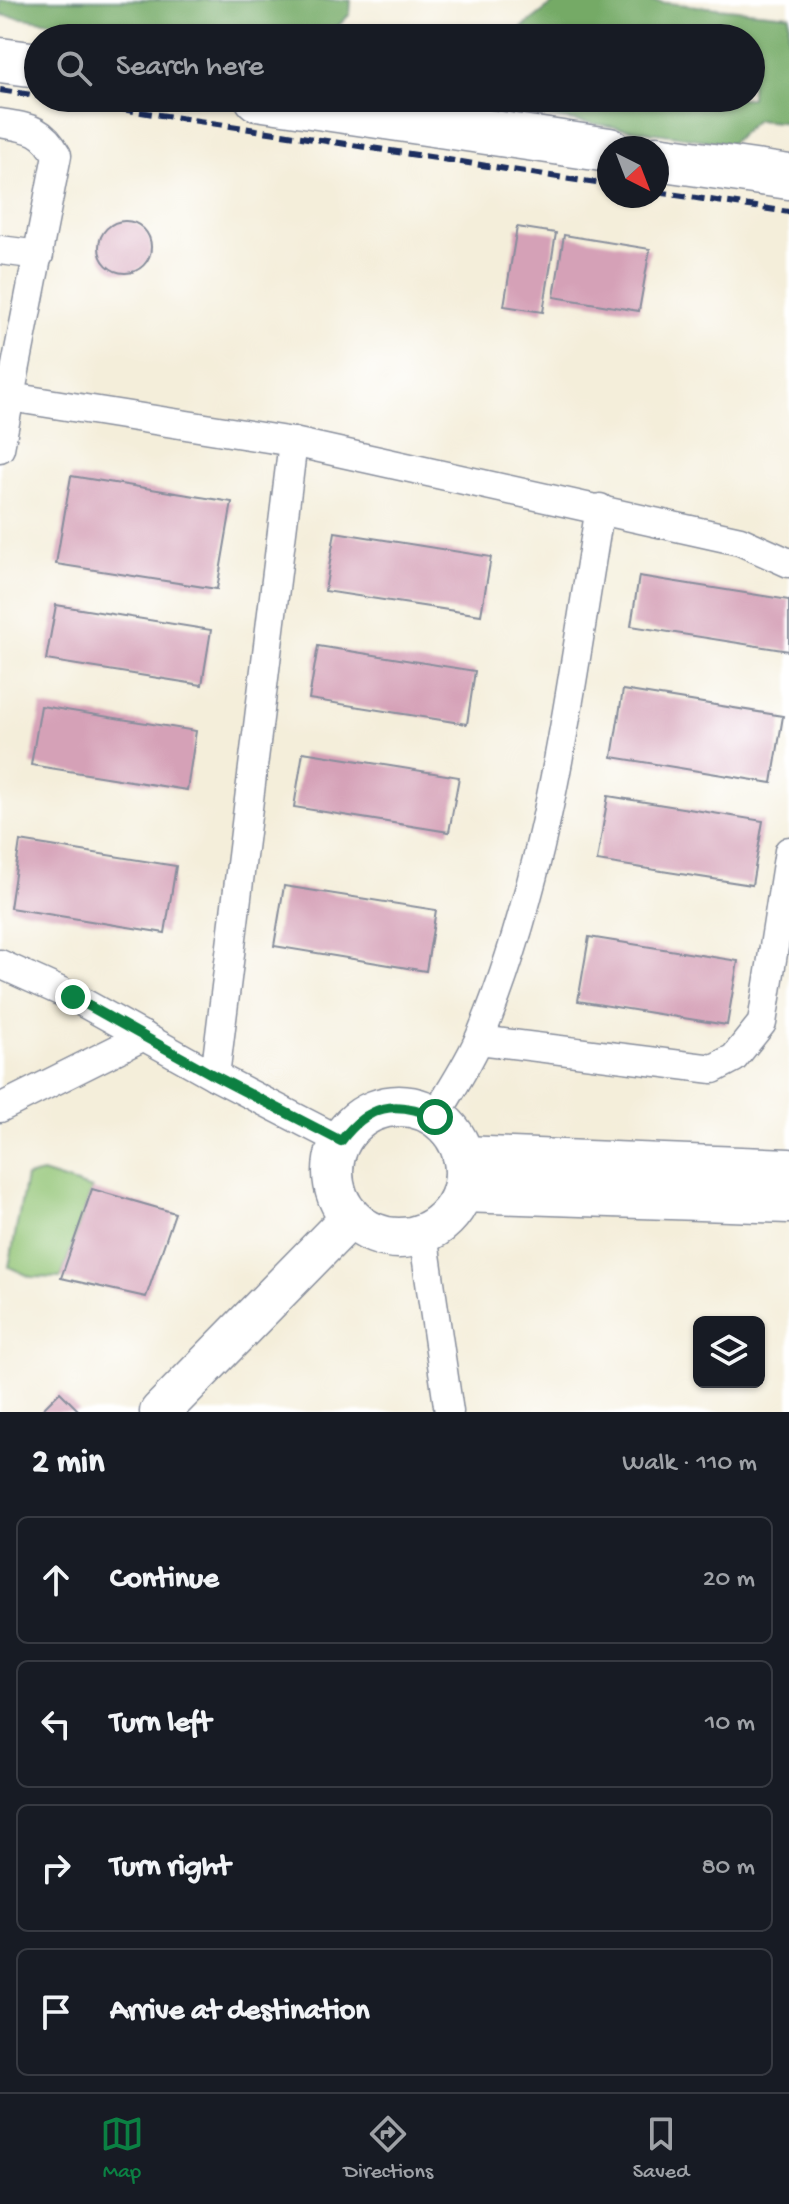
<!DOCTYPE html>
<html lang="en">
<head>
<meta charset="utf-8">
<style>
	:root { --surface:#171b24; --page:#242831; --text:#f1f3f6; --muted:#9ea1a6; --line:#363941; --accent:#0b8043 }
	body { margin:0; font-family:"Gochi Hand",sans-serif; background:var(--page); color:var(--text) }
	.controls { position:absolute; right:24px; bottom:24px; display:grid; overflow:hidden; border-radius:12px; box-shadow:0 2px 6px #0004 }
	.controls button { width:72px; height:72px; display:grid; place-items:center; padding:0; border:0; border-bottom:2px solid var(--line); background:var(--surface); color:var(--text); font:40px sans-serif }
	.compass { position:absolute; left:597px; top:136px; width:72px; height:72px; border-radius:50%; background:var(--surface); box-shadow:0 2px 6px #0004; rotate:138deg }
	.stop { position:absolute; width:24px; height:24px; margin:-18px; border:6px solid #0b8043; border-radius:50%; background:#fff }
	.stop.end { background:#0b8043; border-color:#fff; box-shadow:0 2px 8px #0008 }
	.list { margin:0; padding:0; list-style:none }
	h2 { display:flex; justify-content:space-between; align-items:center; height:104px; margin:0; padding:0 32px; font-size:34px }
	h2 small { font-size:26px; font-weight:400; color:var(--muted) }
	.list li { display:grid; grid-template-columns:52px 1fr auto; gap:24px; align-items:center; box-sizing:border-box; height:128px; margin:0 16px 16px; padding:0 16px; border:2px solid var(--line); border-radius:12px }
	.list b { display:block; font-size:30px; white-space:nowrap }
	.list em { font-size:26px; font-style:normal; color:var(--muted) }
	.icon { flex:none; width:44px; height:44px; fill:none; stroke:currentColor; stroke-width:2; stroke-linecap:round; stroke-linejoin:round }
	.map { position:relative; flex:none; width:789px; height:1412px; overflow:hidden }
	.search { position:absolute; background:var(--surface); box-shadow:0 2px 6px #0004; left:24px; right:24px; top:24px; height:88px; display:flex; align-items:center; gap:20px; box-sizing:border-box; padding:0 28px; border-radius:44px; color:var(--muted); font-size:30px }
	.sheet { height:680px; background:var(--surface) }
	nav { display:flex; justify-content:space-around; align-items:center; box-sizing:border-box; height:112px; border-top:2px solid var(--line); background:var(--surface); font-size:22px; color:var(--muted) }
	nav a { display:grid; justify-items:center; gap:4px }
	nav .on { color:var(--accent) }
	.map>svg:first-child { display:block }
	.green { fill:#92c475; stroke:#567a6a; stroke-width:2 }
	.forest { fill:#75aa66; stroke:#486c62; stroke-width:2 }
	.building { fill:#d5a1b7 }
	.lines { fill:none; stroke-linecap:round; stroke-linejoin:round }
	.minor-casing { stroke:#888e9c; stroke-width:31 }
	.secondary-casing { stroke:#888e9c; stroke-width:43 }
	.trunk-casing { stroke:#888e9c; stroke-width:47 }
	.minor { stroke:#fff; stroke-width:28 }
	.secondary { stroke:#fff; stroke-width:40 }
	.trunk { stroke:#fff; stroke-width:44 }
	.rail { stroke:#1b2f5e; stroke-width:6; stroke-dasharray:12 6; stroke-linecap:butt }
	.route { stroke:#0b8043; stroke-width:10 }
</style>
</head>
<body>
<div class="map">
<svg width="789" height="1412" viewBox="0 0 789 1412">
	<rect width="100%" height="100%" fill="#fff"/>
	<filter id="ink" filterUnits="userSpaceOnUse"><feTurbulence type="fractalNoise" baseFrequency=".0125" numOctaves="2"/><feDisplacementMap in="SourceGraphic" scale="16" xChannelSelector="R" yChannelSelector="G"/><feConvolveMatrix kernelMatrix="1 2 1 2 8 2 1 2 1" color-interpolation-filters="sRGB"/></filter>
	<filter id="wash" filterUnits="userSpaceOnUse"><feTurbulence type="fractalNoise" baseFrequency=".006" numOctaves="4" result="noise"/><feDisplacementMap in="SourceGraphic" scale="32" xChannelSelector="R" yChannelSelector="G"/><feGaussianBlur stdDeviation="1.8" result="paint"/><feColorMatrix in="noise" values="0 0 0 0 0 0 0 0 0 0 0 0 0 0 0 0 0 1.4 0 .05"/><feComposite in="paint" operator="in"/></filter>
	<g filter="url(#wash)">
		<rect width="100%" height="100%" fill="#f4eeda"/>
		<path class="green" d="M42,1173L92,1189L61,1278L31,1277L9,1267L26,1177Z"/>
		<g class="forest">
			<path d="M0,0H351L350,14L329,35L314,38H168L0,15Z"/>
			<path d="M573,0H637L789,15V123L756,120L730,144L466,105L468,98H751V38H509L555,2Z"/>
		</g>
		<g id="blocks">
			<g class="building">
				<circle cx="125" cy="247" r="26"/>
				<path d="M517,227L556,233L543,312L504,306Z"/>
				<path d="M564,235L650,249L639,311L554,297Z"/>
				<path d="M71,476L232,502L217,589L56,564Z"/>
				<path d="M335,532L491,557L481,615L325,591Z"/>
				<path d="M639,576L789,600V651L631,626Z"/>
				<path d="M56,605L211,630L202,685L46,660Z"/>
				<path d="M318,646L475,671L467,724L309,699Z"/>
				<path d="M623,690L783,716L772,783L612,757Z"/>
				<path d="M41,706L196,731L187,790L31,765Z"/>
				<path d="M303,752L459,777L449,832L294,807Z"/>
				<path d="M608,796L763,821L752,885L597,861Z"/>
				<path d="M20,841L176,866L165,933L10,908Z"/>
				<path d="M284,886L436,910L426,971L274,946Z"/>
				<path d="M589,937L738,961L727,1025L578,1001Z"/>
				<path d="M92,1189L175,1213L146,1297L61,1278Z"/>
				<path d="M60,1392L80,1412H40Z"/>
			</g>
		</g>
	</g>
	<g filter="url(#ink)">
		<use href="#blocks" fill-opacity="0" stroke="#888e9c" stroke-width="2"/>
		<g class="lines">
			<defs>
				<g id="minor">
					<path d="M0,123C29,128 42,128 57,155L0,448"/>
					<path d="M0,250L39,255"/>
					<path d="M10,397L293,442L740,541L789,563"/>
					<path d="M0,964L73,997L215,1076L341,1141"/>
					<path d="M479,1040L713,1069L734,1058L762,1023L789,851"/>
					<path d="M215,1076L293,442"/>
					<path d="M0,1108L144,1036"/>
					<path d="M435,1117C450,1091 468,1065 480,1037C550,869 570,687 600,508"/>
					<path d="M423,1234L449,1412"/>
				</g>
				<g id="secondary">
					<circle cx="399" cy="1172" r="66"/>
					<path d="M463,1156L789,1169"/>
					<path d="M462,1192L789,1203"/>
					<path d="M160,1412L350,1218"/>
				</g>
				<g id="trunk">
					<path d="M0,60L38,65"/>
					<path d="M257,98L609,150"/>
					<path d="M657,158L789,177"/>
				</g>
			</defs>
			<use href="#minor" class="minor-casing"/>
			<use href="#secondary" class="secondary-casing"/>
			<use href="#trunk" class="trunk-casing"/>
			<use href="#minor" class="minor"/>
			<use href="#secondary" class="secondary"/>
			<use href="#trunk" class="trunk"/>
			<g class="rail">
				<path d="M0,90L38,96"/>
				<path d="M51,98L609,185"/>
				<path d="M657,192L789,212"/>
			</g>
		</g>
	</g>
	<g class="lines" filter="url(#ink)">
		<path class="route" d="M73,997L215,1076L341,1141C368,1105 395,1099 435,1117"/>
	</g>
</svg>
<div class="controls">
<button><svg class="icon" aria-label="layers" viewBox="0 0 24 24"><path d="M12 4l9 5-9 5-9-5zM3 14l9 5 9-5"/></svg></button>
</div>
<svg class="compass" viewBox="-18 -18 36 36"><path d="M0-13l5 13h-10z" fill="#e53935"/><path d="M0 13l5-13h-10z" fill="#9ea1a6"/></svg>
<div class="stop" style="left:435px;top:1117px"></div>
<div class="stop end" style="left:73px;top:997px"></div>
<div class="search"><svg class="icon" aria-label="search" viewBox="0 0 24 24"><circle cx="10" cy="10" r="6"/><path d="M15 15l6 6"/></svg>Search here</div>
</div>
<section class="sheet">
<h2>2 min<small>Walk · 110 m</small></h2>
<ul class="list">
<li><svg class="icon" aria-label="ahead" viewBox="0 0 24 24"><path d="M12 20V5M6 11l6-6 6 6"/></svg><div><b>Continue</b></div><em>20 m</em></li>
<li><svg class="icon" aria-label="left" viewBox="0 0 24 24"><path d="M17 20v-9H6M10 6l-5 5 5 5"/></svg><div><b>Turn left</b></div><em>10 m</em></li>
<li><svg class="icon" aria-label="right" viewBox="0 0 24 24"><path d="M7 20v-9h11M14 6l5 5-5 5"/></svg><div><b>Turn right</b></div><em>80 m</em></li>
<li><svg class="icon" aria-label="arrive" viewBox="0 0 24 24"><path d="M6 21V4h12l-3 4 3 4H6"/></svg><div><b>Arrive at destination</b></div></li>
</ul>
</section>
<nav>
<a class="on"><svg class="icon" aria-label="map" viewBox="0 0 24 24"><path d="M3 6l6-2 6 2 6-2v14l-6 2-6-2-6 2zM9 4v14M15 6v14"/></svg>Map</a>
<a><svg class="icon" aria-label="directions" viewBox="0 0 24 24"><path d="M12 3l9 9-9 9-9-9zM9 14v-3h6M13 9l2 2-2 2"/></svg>Directions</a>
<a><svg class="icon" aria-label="saved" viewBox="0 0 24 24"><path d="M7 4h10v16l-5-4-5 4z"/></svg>Saved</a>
</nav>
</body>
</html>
